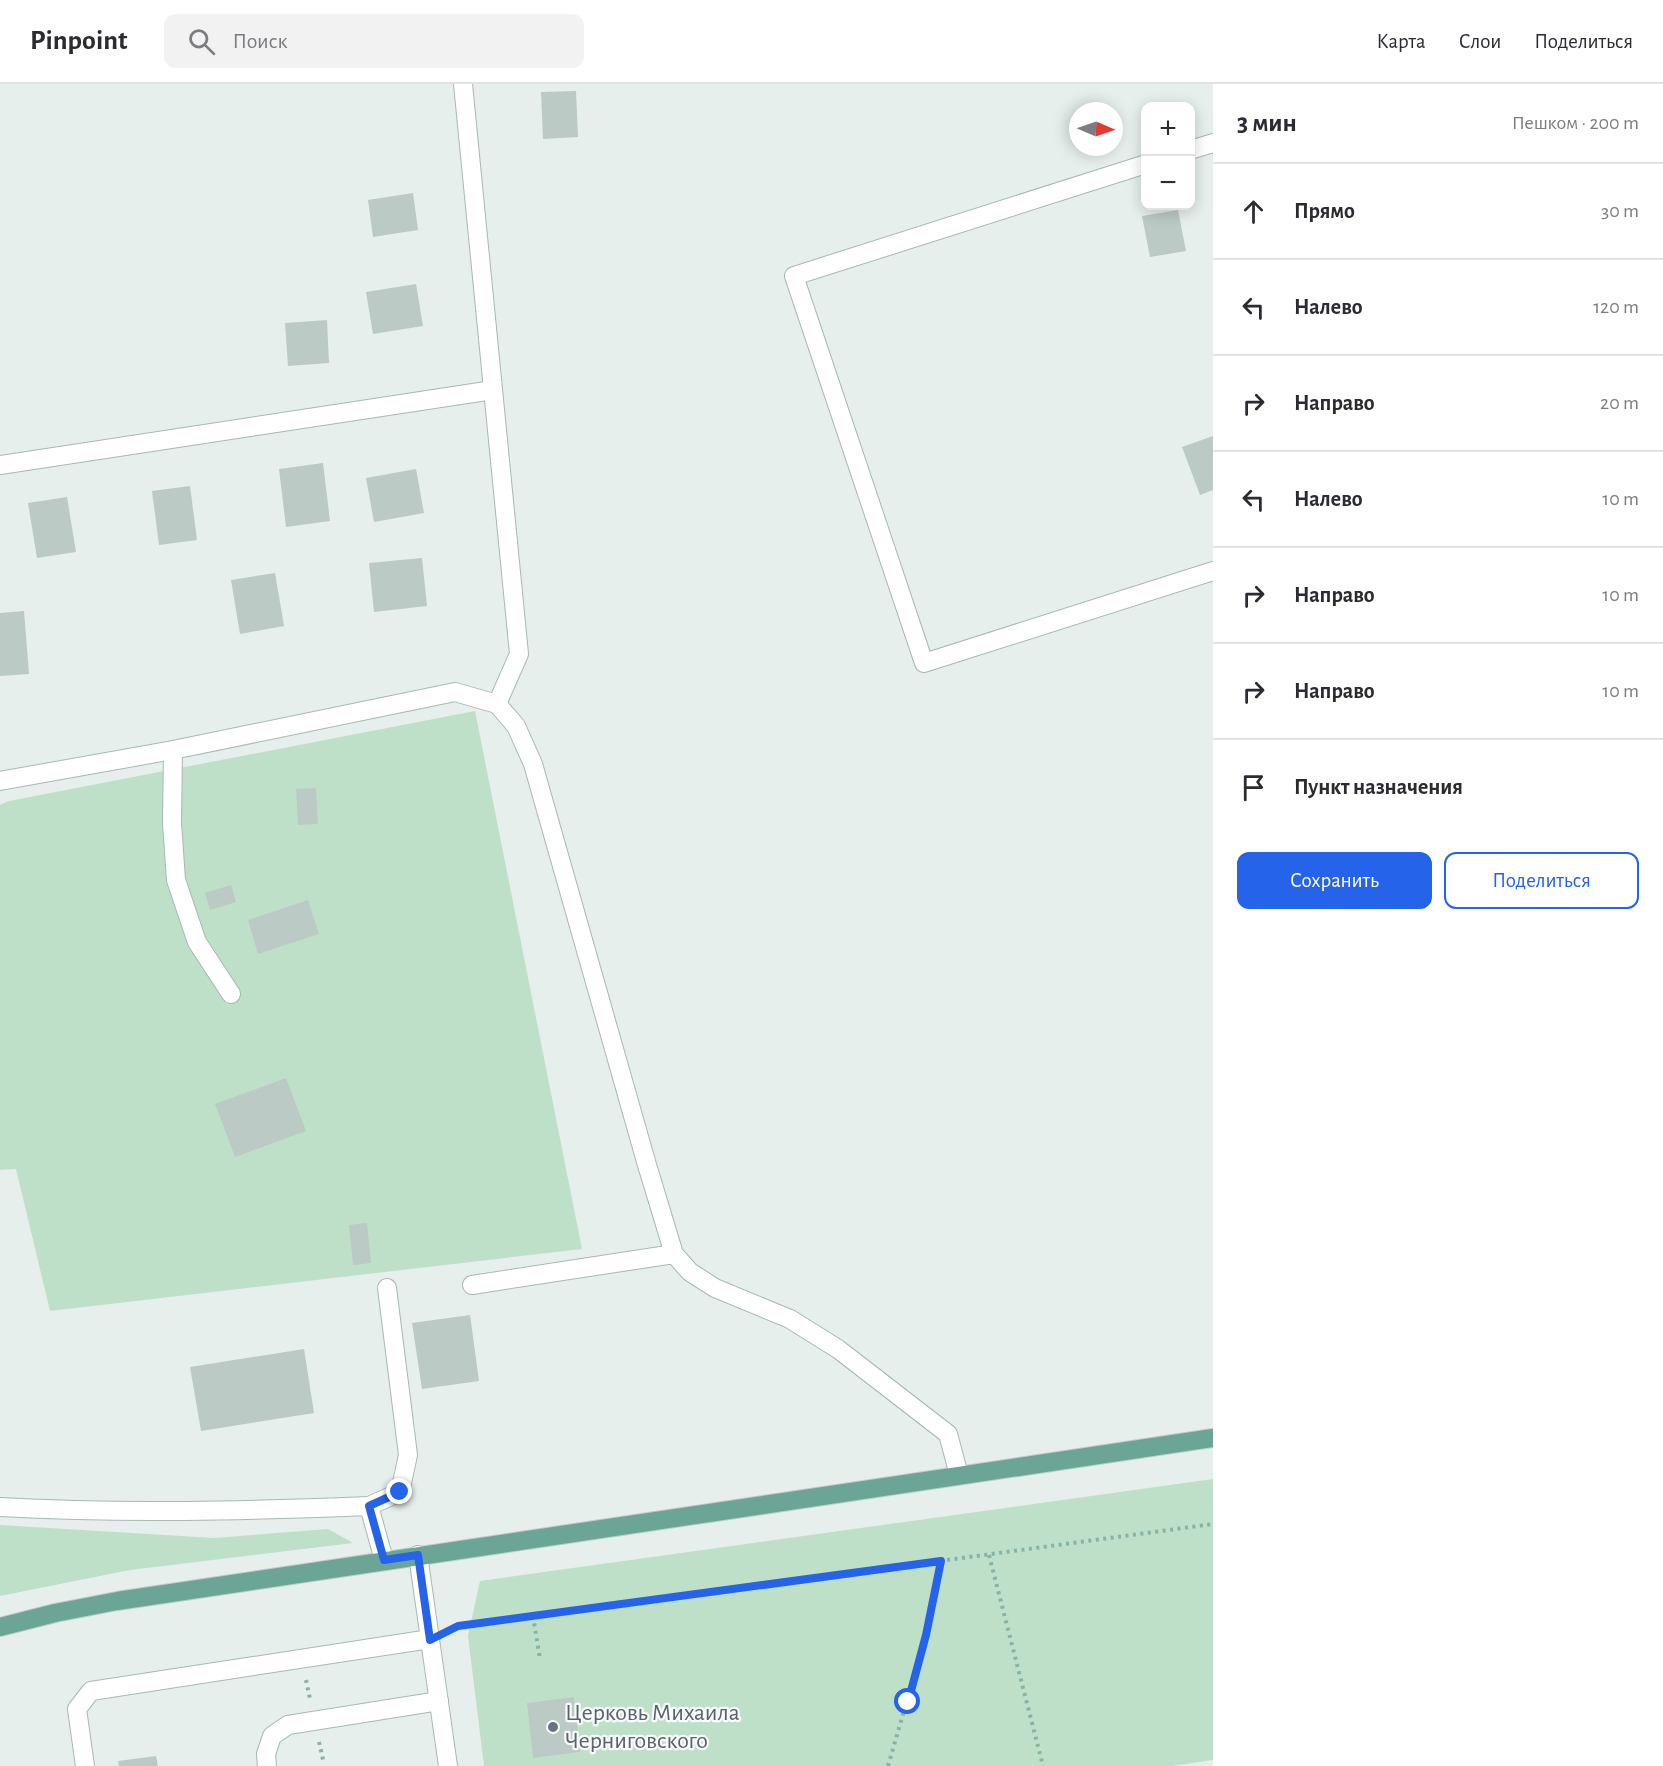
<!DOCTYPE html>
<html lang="ru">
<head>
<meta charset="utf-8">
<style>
	:root { --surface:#fff; --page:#f2f2f3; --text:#2b2b33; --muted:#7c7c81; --line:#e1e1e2; --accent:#2563eb }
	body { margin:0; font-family:"Alegreya Sans",sans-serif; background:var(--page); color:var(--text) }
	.controls { position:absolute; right:18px; top:18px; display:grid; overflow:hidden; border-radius:12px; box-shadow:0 3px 15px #0003 }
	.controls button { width:54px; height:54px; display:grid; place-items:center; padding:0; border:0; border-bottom:2px solid var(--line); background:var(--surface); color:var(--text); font:30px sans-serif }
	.compass { position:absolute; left:1069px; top:18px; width:54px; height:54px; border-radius:50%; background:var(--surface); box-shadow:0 3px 15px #0003; rotate:92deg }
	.stop { position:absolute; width:18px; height:18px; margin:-14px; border:4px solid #2563eb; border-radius:50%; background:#fff }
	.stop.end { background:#2563eb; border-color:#fff; box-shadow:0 2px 6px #0008 }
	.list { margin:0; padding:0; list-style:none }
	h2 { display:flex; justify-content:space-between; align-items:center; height:78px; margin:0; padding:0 24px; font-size:26px }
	h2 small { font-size:20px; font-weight:400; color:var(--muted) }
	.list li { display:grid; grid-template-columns:39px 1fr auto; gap:18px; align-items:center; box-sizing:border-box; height:96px; padding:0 24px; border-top:2px solid var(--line) }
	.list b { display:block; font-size:22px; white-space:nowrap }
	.list em { font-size:20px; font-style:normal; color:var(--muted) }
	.actions { display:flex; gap:12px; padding:18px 24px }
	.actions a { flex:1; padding:14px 0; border:2px solid var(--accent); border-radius:12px; text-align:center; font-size:21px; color:var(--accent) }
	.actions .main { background:var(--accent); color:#fff }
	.icon { flex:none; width:33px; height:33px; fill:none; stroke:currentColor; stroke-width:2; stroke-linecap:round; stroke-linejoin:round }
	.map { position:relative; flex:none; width:1213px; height:1682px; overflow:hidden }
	header { display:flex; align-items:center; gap:36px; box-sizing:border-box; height:84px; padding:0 30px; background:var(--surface); border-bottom:2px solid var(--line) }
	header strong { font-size:28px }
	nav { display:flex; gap:33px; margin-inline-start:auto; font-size:21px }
	.search { width:420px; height:54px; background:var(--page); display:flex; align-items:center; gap:15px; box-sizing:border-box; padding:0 21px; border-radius:12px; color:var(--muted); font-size:22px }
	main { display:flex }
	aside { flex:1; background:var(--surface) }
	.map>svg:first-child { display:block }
	.green { fill:#bfe0c8 }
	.building { fill:#bbcac4 }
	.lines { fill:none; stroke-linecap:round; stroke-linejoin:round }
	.minor-casing { stroke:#a8b8b2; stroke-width:20 }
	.major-casing { stroke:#c2cac8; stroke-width:20 }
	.path { stroke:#86b3a5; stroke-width:4; stroke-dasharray:3 4.5; stroke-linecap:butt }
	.minor { stroke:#fff; stroke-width:18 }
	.major { stroke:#6aa596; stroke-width:18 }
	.route { stroke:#2563eb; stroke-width:8 }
	.worship-dot { fill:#6b7280; stroke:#f7fbf9; stroke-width:2 }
	.labels { text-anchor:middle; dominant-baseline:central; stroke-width:4.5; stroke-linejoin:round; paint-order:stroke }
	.worship-label { font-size:24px; fill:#5b616d; stroke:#f7fbf9; text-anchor:start }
</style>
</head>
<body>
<header>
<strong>Pinpoint</strong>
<div class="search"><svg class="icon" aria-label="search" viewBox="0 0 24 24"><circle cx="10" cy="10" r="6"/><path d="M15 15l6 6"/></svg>Поиск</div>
<nav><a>Карта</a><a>Слои</a><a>Поделиться</a></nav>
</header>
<main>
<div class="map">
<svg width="1213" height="1682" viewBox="0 0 1213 1682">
	<rect width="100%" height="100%" fill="#e6efeb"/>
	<g class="green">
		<path d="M475,627L582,1165L50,1227L16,1085L0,1086V721L9,717Z"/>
		<path d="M1213,1395V1676L1172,1682H484L468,1552L480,1497Z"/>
		<path d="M0,1441L214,1454L328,1445L353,1459L130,1486L0,1512Z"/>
	</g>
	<g class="building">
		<path d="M576,7L578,53L543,55L541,8Z"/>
		<path d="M413,109L418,146L373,153L368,116Z"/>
		<path d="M1178,126L1186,167L1150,173L1142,132Z"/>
		<path d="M416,200L423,242L373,250L366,208Z"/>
		<path d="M327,236L329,279L288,282L285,239Z"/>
		<path d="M1213,352V406L1200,411L1182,363Z"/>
		<path d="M323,379L330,437L286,443L279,385Z"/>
		<path d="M416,385L424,429L374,438L366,394Z"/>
		<path d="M190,402L197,456L159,461L152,407Z"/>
		<path d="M67,413L76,468L37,474L28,419Z"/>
		<path d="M422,474L427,522L374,528L369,479Z"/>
		<path d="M275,489L284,542L240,550L231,496Z"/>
		<path d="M24,527L29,590L0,592V529Z"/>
		<path d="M316,704L318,740L298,741L296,705Z"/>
		<path d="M231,801L236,818L210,826L205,809Z"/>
		<path d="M308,816L319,850L258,870L248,836Z"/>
		<path d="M286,994L306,1047L235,1073L215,1020Z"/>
		<path d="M367,1139L371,1179L353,1181L349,1141Z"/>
		<path d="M470,1231L479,1297L422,1305L412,1239Z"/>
		<path d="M304,1265L314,1329L201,1347L190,1283Z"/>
		<path d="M574,1613L580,1668L533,1674L527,1619Z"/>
		<path d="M156,1672L158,1682H119L118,1677Z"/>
	</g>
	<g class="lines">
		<defs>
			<g id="minor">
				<path d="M463,0L519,570L497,620"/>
				<path d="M1190,66L1213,59"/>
				<path d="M1146,80L794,192L924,579L1213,487"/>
				<path d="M0,381L493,306"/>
				<path d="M173,666L172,739L176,796L197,858L231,910"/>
				<path d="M0,697L173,666L455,608L497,620L516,642L533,680L647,1081L674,1170L690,1188L715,1204L790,1235L838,1265L948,1350L959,1391"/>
				<path d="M472,1201L674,1170"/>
				<path d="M369,1422L400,1408L408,1371L387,1204"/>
				<path d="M0,1423C123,1430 246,1427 369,1422L384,1476"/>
				<path d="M418,1471L448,1682"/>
				<path d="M85,1682L77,1625L91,1607L430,1555"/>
				<path d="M267,1682L266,1670L272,1652L288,1641L439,1617"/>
			</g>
			<path id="major" d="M0,1543L55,1529L117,1517L1213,1354"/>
		</defs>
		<use href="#minor" class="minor-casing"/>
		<use href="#major" class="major-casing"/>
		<g class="path">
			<path d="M989,1471L1043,1682"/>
			<path d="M533,1532L540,1575"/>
			<path d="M450,1546L458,1542L1213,1440"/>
			<path d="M306,1596L310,1615"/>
			<path d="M319,1658L324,1680"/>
			<path d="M888,1682L926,1551L941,1477"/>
		</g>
		<use href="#minor" class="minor"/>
		<use href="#major" class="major"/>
	</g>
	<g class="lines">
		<path class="route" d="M400,1408L369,1422L384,1476L418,1471L430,1556L458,1542L941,1477L926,1551L908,1618"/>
	</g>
	<circle class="worship-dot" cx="553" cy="1643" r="6"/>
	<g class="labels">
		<g class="worship-label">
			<text x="565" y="1629">Церковь Михаила<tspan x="565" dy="28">Черниговского</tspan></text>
		</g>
	</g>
</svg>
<div class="controls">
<button>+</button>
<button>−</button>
</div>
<svg class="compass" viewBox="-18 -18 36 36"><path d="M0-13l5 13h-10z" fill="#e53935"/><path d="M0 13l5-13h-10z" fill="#7c7c81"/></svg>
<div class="stop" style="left:908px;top:1618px"></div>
<div class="stop end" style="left:400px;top:1408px"></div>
</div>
<aside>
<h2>3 мин<small>Пешком · 200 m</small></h2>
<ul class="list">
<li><svg class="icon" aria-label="ahead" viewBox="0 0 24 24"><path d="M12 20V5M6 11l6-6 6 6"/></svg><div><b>Прямо</b></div><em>30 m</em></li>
<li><svg class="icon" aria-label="left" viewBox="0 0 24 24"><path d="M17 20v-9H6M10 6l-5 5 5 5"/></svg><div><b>Налево</b></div><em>120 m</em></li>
<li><svg class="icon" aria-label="right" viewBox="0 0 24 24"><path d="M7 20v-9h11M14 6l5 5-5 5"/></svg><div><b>Направо</b></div><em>20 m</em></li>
<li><svg class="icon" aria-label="left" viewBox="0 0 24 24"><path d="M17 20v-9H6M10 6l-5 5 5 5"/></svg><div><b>Налево</b></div><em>10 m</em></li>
<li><svg class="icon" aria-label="right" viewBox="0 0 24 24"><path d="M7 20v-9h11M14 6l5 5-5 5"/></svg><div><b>Направо</b></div><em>10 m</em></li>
<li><svg class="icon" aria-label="right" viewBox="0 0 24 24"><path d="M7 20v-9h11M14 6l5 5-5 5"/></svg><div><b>Направо</b></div><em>10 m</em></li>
<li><svg class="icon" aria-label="arrive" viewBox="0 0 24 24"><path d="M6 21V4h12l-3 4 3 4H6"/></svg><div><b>Пункт назначения</b></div></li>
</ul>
<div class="actions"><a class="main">Сохранить</a><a>Поделиться</a></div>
</aside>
</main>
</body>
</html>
